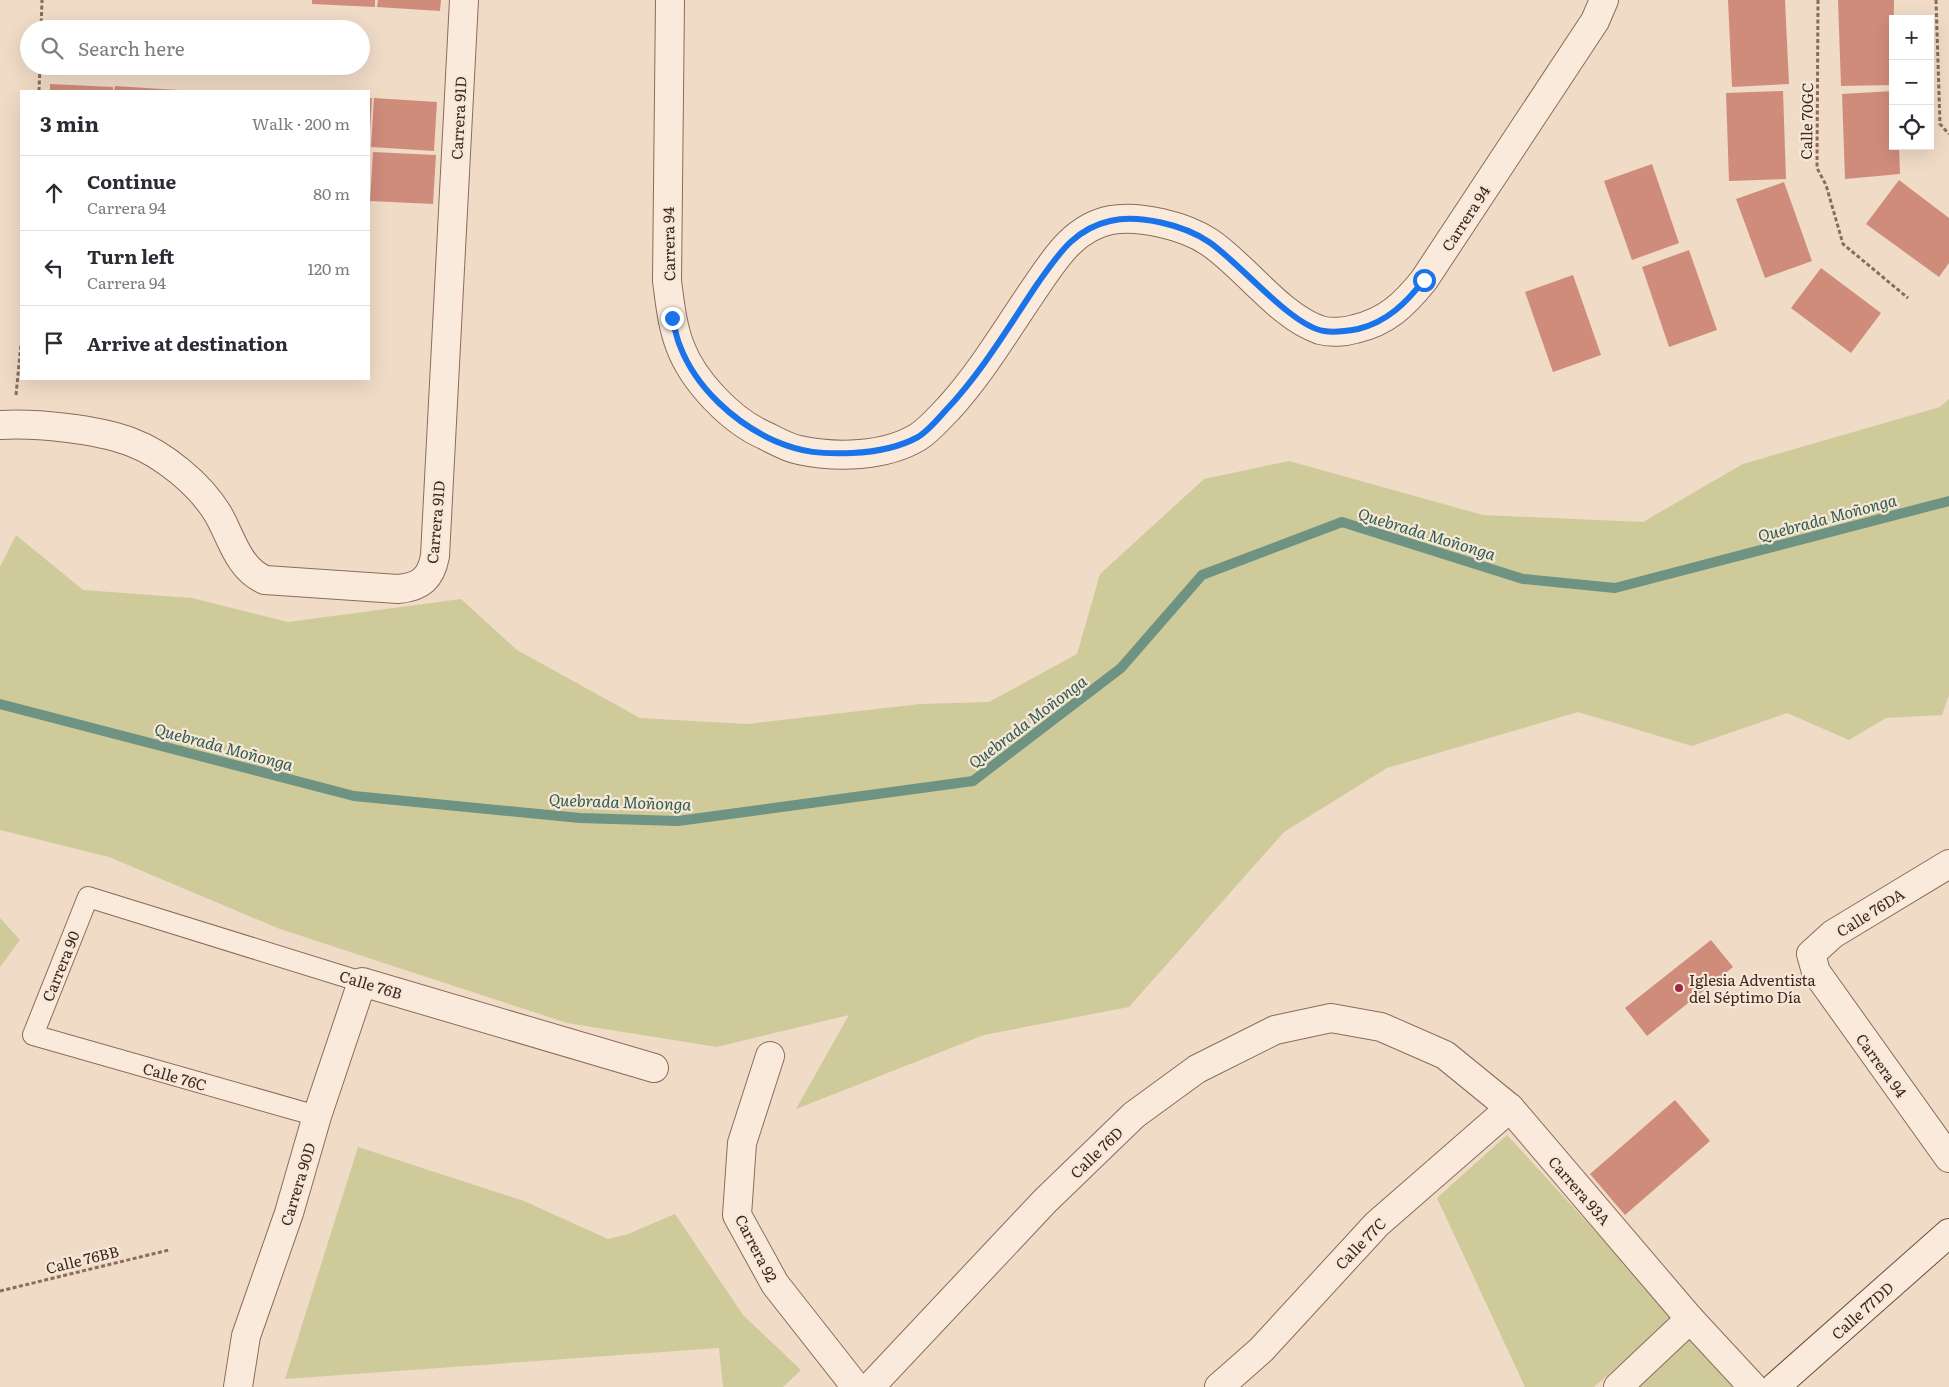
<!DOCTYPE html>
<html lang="en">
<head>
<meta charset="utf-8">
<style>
	:root { --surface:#fff; --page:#f2f2f3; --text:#2b2b33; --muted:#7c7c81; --line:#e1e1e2 }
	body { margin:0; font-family:Literata,serif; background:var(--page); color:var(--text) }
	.controls { position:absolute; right:15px; top:15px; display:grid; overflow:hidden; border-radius:0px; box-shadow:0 5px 20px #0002 }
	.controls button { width:45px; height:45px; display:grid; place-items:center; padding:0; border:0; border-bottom:1px solid var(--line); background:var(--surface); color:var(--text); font:25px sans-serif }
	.stop { position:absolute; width:15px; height:15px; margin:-11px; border:4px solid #1a73e8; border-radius:50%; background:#fff }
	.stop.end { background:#1a73e8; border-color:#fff; box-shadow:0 1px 5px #0008 }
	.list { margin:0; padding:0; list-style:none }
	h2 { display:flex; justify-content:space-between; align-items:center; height:65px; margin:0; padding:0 20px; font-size:21px }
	h2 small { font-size:16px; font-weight:400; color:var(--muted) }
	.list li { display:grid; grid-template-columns:32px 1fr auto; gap:15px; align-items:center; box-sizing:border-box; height:75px; padding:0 20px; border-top:1px solid var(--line) }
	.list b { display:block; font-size:19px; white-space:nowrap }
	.list p { margin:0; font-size:16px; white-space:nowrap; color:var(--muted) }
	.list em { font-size:16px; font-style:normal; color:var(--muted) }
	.icon { flex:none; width:28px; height:28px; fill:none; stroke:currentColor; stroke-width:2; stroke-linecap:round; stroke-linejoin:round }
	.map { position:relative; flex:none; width:1949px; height:1387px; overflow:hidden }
	.search { position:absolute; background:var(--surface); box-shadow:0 5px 20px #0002; left:20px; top:20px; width:350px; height:55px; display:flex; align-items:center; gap:12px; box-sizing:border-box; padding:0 18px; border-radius:28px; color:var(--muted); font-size:19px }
	.panel { position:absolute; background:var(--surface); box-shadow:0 5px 20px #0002; left:20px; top:90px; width:350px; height:290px; border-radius:0px }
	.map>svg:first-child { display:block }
	.green { fill:#cfca9a }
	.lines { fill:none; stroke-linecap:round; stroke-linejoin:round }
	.stream { stroke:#6e9382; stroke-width:10 }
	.building { fill:#d08c7b }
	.lane-casing { stroke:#8d6b5b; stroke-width:22 }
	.street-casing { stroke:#8d6b5b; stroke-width:30 }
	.secondary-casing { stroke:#6f4c3e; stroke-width:30 }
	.path { stroke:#8d6b5b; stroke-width:3; stroke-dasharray:4 2.5; stroke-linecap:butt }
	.lane { stroke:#faeadb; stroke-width:20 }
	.street { stroke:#faeadb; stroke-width:28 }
	.secondary { stroke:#faeadb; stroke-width:28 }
	.route { stroke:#1a73e8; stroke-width:6 }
	.poi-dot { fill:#9f2843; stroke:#f7e7d7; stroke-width:2 }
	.labels { text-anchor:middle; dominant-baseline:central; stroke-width:4.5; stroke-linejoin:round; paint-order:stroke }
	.street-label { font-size:15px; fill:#3d271f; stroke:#f7e7d7 }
	.poi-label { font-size:15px; fill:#3d271f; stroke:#f7e7d7; text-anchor:start }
	.water-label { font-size:16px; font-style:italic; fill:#2e5d50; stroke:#f7e7d7 }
</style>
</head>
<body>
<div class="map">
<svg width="1949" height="1387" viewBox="0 0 1949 1387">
	<rect width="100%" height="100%" fill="#f0dbc7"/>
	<g class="green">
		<path d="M1949,399V695L1942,715L1886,718L1849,740L1787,713L1692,746L1578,712L1387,768L1284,832L1129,1007L984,1035L796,1109L849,1015L717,1047L567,1023L280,929L109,857L0,830V567L16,535L83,590L192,598L288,622L461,599L517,650L640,718L747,724L920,704L989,702L1077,654L1100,574L1204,479L1289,461L1483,515L1643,522L1743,464L1940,407Z"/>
		<path d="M0,918L20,940L0,967Z"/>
		<path d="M1507,1135L1674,1317L1594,1387H1525L1437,1198Z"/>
		<path d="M358,1147L524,1201L608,1239L628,1234L675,1214L743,1315L801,1370L783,1387H723L719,1348L285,1379Z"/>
		<path d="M1689,1330L1739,1387H1634Z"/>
	</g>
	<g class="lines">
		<path class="stream" d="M0,704L354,796L580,818L678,821L973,781L1121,668L1202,575L1342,522L1523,579L1615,588L1949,501"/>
	</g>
	<g class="building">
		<path d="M312,0H375V7L312,4Z"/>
		<path d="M378,0H441L440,11L377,7Z"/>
		<path d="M1728,0H1785L1789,84L1732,87Z"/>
		<path d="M1838,0H1894L1893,85L1841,86Z"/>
		<path d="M50,84L113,87V91H50Z"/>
		<path d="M115,86L178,90V91H114Z"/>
		<path d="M1783,91L1786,179L1729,181L1726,93Z"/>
		<path d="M1893,91V146H1899L1900,174L1845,179L1842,94Z"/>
		<path d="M369,98H372L370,133H369Z"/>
		<path d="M374,98L437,102L434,151L371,147Z"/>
		<path d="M373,152L436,155L433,204L370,201Z"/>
		<path d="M1652,164L1679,243L1632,260L1604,181Z"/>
		<path d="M1899,180L1949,218V263L1939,277L1866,224Z"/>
		<path d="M1784,182L1812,261L1765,278L1736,199Z"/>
		<path d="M1689,250L1717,330L1669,347L1642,267Z"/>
		<path d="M1821,268L1881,313L1851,353L1791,308Z"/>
		<path d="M1573,275L1601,355L1553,372L1525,292Z"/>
		<path d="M1711,940L1733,967L1647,1036L1625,1008Z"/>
		<path d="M1675,1100L1710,1141L1625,1215L1590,1174Z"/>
	</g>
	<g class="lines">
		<defs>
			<path id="lane" d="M317,1116L33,1035L88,897L362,982"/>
			<g id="street">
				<path d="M670,0L667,281C670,303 672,325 680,346C693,381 731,421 766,436C776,441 788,448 799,450C836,458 885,457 918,437C929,430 939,418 948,409C982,372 1008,327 1037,285C1056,257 1075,227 1111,220C1140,215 1185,226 1209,242C1245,266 1279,316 1320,330C1330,333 1345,332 1355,329C1386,322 1404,305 1424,280L1595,21L1604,0"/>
				<path d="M0,425C36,423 97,429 131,442C163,454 200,484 218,514C231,536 238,569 265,580L398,589C421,587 431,578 435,556L464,0"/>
				<path d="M1949,864L1833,934L1811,954L1816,972L1949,1158"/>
				<path d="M770,1056L742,1143L737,1215L775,1284L856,1387"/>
				<path d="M238,1387L246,1336L289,1213L317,1116L362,982L654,1068"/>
				<path d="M870,1387L1045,1201L1134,1115L1197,1069L1275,1030L1331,1018L1381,1027L1445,1055L1510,1108L1690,1319L1753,1387"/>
				<path d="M1219,1387L1261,1350L1377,1224L1510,1108"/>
				<path d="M1618,1387L1690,1319"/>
			</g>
			<path id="secondary" d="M1775,1387L1949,1233"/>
		</defs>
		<use href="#lane" class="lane-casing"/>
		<use href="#street" class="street-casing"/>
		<use href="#secondary" class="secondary-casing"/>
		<g class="path">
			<path d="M1818,0L1817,168L1826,185L1843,244L1908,298"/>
			<path d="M1936,0L1940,124L1949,134"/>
			<path d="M41,29L42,0"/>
			<path d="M39,91L40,66"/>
			<path d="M16,395L21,344"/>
			<path d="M0,1291L169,1250"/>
		</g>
		<use href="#lane" class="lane"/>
		<use href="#street" class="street"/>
		<use href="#secondary" class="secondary"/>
	</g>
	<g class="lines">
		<path class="route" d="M672,318C675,327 676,337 680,346C696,388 735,423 775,441C803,453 821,454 852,453C874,452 898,448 918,437C928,431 938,419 946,410C982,372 1009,326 1038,283C1058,255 1074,229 1110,221C1139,214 1184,225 1209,242C1239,262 1291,326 1324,331C1335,333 1347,331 1358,329C1387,322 1406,303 1424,280"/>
	</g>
	<circle class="poi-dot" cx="1679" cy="988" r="5"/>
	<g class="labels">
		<g class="street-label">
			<text transform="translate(458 118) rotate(-87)">Carrera 91D</text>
			<text transform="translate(1806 121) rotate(-89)">Calle 70GC</text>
			<text transform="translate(1465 218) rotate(-57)">Carrera 94</text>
			<text transform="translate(668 244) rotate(-91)">Carrera 94</text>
			<text transform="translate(435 522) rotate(-85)">Carrera 91D</text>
			<text transform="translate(1870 912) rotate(-32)">Calle 76DA</text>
			<text transform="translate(60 966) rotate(-68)">Carrera 90</text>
			<text transform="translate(371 984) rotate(17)">Calle 76B</text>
			<text transform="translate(1882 1065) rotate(54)">Carrera 94</text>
			<text transform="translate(175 1076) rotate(16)">Calle 76C</text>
			<text transform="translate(1096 1152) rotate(-44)">Calle 76D</text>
			<text transform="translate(297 1184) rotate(-73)">Carrera 90D</text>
			<text transform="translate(1580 1190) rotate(49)">Carrera 93A</text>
			<text transform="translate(1360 1243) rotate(-46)">Calle 77C</text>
			<text transform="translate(757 1248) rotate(63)">Carrera 92</text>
			<text transform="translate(82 1259) rotate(-14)">Calle 76BB</text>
			<text transform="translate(1862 1310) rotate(-42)">Calle 77DD</text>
		</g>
		<g class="poi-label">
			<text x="1689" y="979">Iglesia Adventista<tspan x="1689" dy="17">del Séptimo Día</tspan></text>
		</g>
		<g class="water-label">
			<text transform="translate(1827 517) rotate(-15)">Quebrada Moñonga</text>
			<text transform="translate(1427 533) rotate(17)">Quebrada Moñonga</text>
			<text transform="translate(1027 721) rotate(-37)">Quebrada Moñonga</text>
			<text transform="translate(224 746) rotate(15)">Quebrada Moñonga</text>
			<text transform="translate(620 801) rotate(2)">Quebrada Moñonga</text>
		</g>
	</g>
</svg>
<div class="controls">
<button>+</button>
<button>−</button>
<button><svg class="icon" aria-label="locate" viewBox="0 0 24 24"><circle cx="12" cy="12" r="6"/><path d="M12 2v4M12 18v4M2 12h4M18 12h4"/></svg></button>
</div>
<div class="stop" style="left:1424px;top:280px"></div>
<div class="stop end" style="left:672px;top:318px"></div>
<div class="search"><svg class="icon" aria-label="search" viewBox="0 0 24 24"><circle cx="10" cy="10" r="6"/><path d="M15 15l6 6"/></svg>Search here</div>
<section class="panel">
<h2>3 min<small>Walk · 200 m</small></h2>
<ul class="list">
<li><svg class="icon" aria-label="ahead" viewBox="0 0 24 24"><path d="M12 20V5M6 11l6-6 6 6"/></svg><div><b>Continue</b><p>Carrera 94</p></div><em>80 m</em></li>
<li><svg class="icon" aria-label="left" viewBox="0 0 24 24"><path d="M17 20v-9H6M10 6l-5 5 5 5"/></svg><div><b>Turn left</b><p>Carrera 94</p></div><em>120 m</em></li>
<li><svg class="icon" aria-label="arrive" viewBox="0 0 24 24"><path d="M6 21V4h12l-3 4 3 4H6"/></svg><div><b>Arrive at destination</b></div></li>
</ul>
</section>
</div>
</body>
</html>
